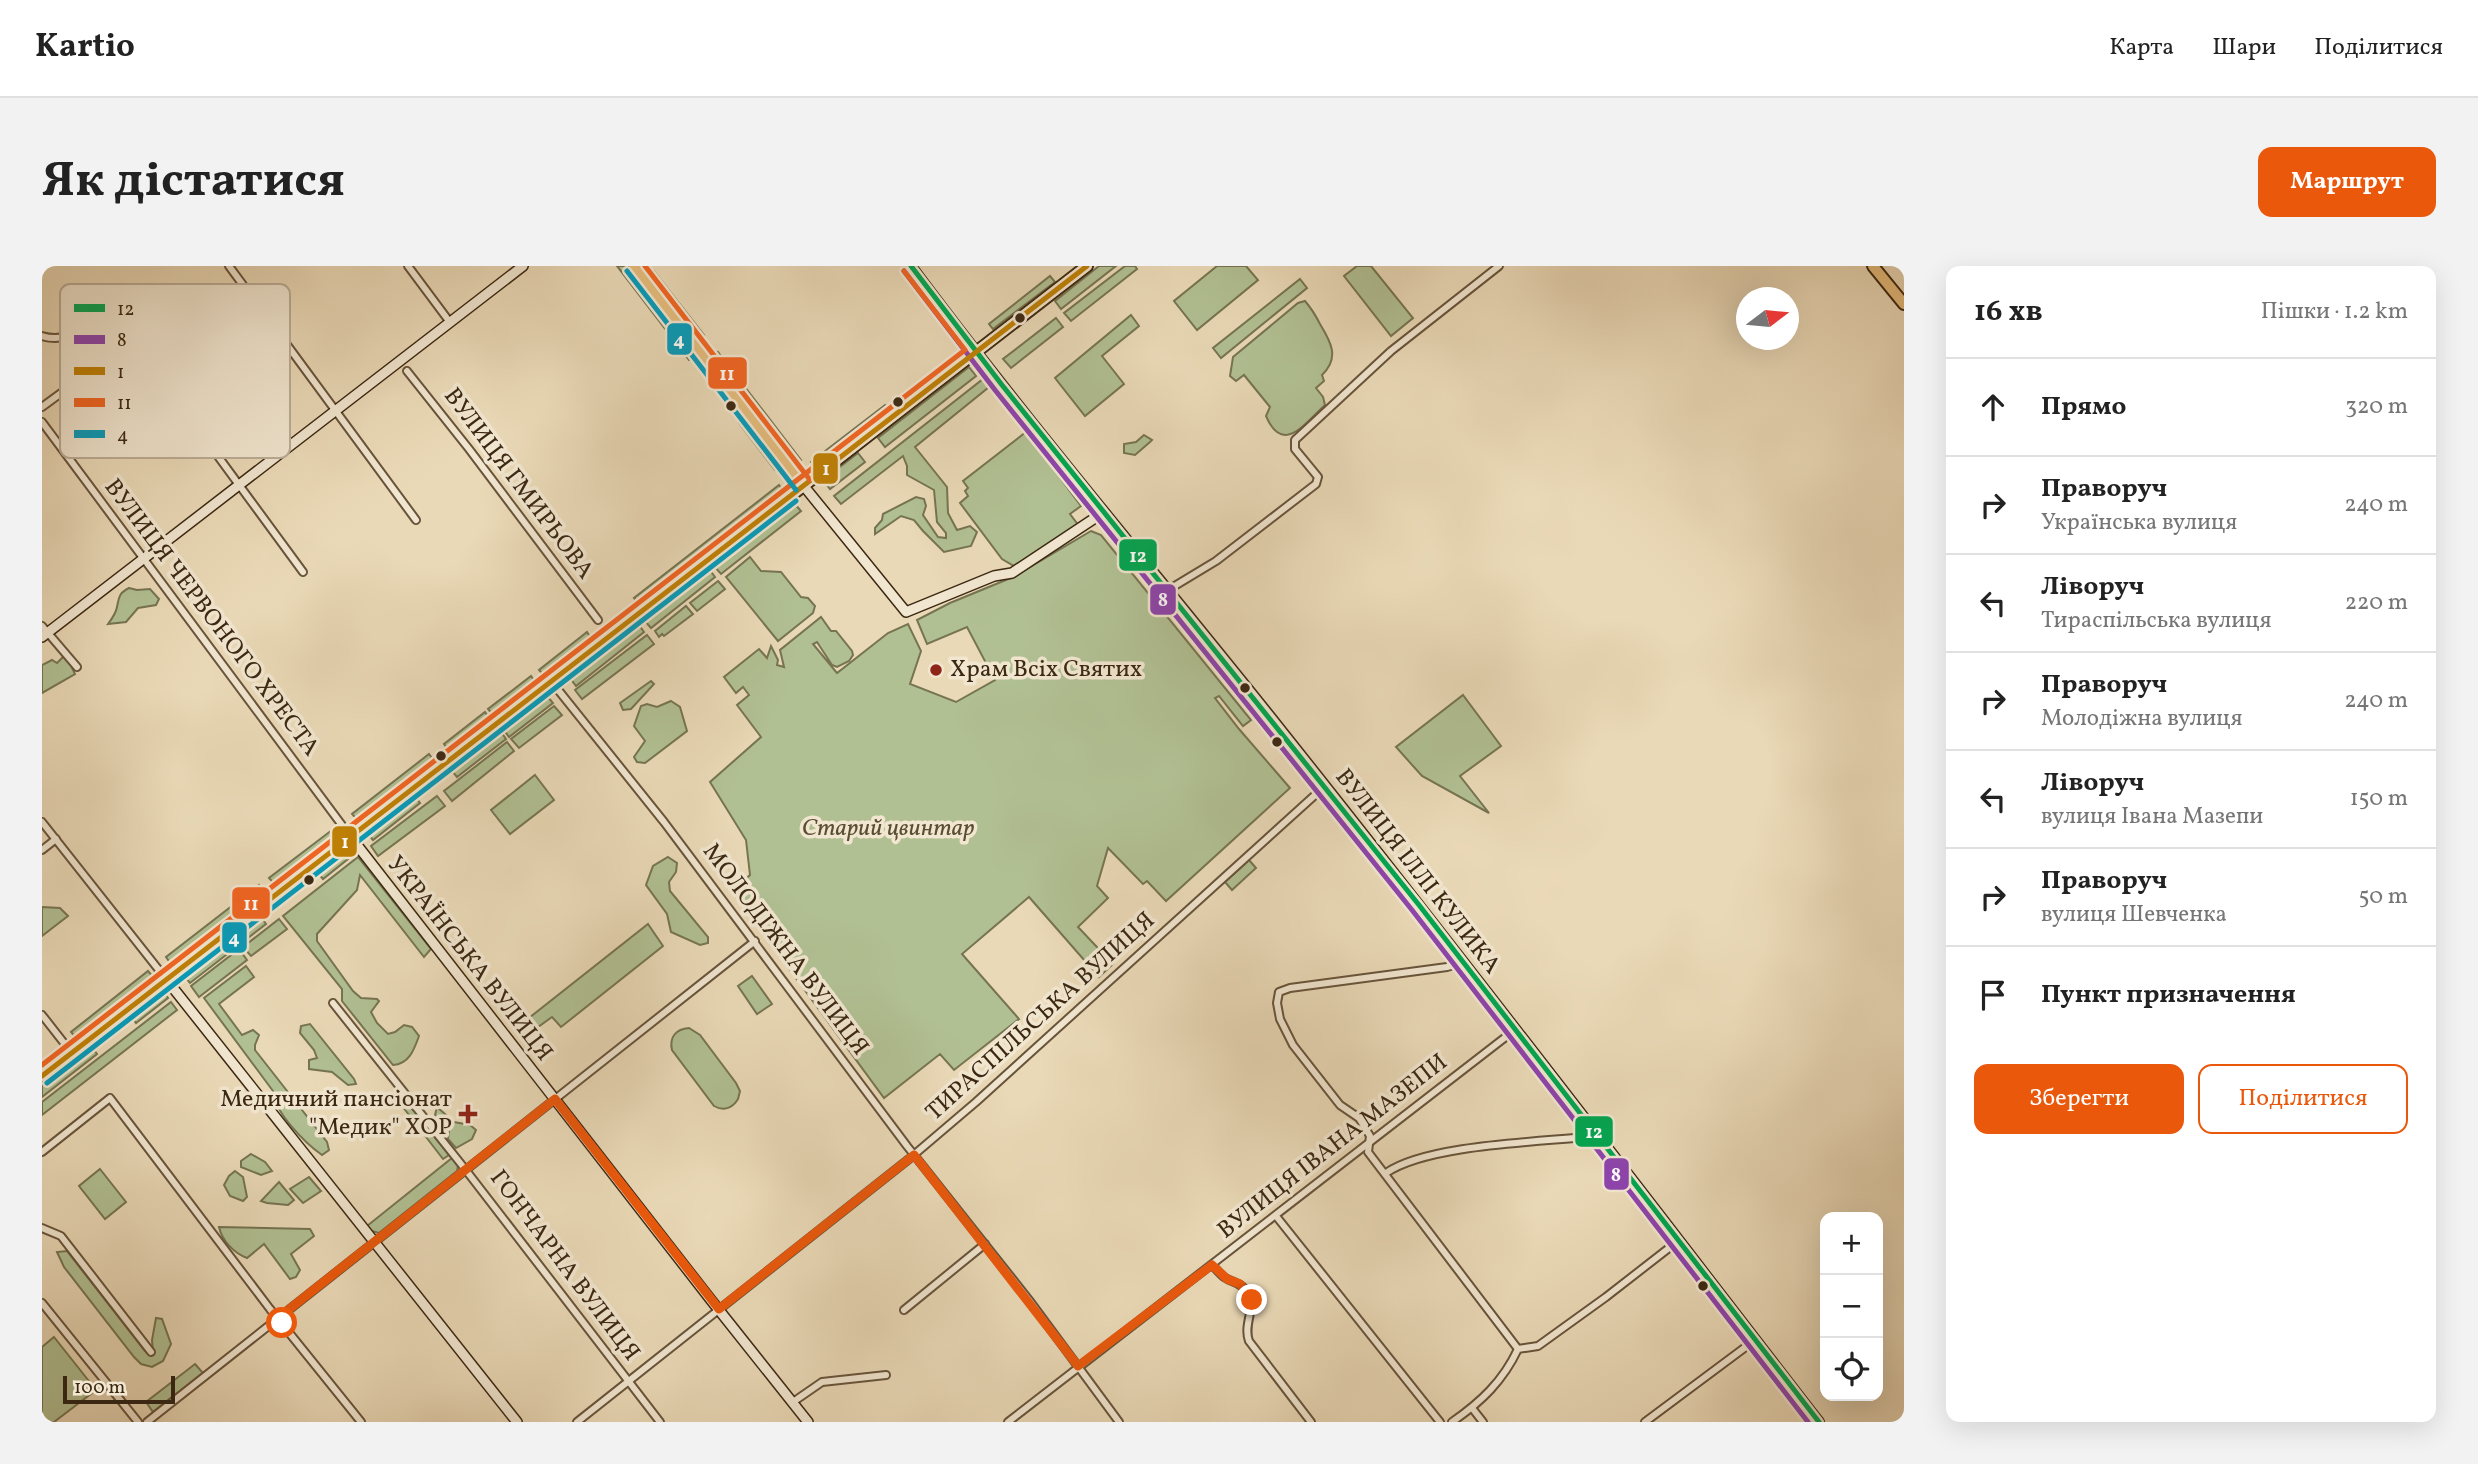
<!DOCTYPE html>
<html lang="uk">
<head>
<meta charset="utf-8">
<style>
	:root { --surface:#fff; --page:#f2f2f2; --text:#222; --muted:#767676; --line:#e0e0e0; --accent:#ea580c }
	body { margin:0; font-family:Vollkorn,serif; background:var(--page); color:var(--text) }
	.controls { position:absolute; right:21px; bottom:21px; display:grid; overflow:hidden; border-radius:14px; box-shadow:0 7px 28px #0002 }
	.controls button { width:63px; height:63px; display:grid; place-items:center; padding:0; border:0; border-bottom:2px solid var(--line); background:var(--surface); color:var(--text); font:35px sans-serif }
	.compass { position:absolute; left:1694px; top:21px; width:63px; height:63px; border-radius:50%; background:var(--surface); box-shadow:0 7px 28px #0002; rotate:74deg }
	.scale { position:absolute; left:21px; bottom:18px; width:112px; box-sizing:border-box; padding-left:7px; border:4px solid #3c2812; border-top:0; font-size:19px; line-height:24px; white-space:nowrap; color:#3c2812; -webkit-text-stroke:5px #f1e6d0; paint-order:stroke }
	.stop { position:absolute; width:21px; height:21px; margin:-16px; border:5px solid #ea580c; border-radius:50%; background:#fff }
	.stop.end { background:#ea580c; border-color:#fff; box-shadow:0 2px 7px #0008 }
	.list { margin:0; padding:0; list-style:none }
	h2 { display:flex; justify-content:space-between; align-items:center; height:91px; margin:0; padding:0 28px; font-size:30px }
	h2 small { font-size:23px; font-weight:400; color:var(--muted) }
	.list li { display:grid; grid-template-columns:46px 1fr auto; gap:21px; align-items:center; box-sizing:border-box; height:98px; padding:0 28px; border-top:2px solid var(--line) }
	.list b { display:block; font-size:26px; white-space:nowrap }
	.list p { margin:0; font-size:23px; white-space:nowrap; color:var(--muted) }
	.list em { font-size:23px; font-style:normal; color:var(--muted) }
	.actions { display:flex; gap:14px; padding:21px 28px }
	.actions a { flex:1; padding:16px 0; border:2px solid var(--accent); border-radius:14px; text-align:center; font-size:24px; color:var(--accent) }
	.actions .main { background:var(--accent); color:#fff }
	.icon { flex:none; width:38px; height:38px; fill:none; stroke:currentColor; stroke-width:2; stroke-linecap:round; stroke-linejoin:round }
	.map { position:relative; flex:none; width:1862px; height:1156px; overflow:hidden; border-radius:14px }
	header { display:flex; align-items:center; gap:42px; box-sizing:border-box; height:98px; padding:0 35px; background:var(--surface); border-bottom:2px solid var(--line) }
	header strong { font-size:33px }
	nav { display:flex; gap:38px; margin-inline-start:auto; font-size:24px }
	.intro { display:flex; align-items:center; justify-content:space-between; box-sizing:border-box; height:168px; padding:0 42px }
	h1 { margin:0; font-size:49px }
	.button { padding:18px 32px; border-radius:14px; background:var(--accent); color:#fff; font-size:24px; font-weight:700 }
	main { display:flex; gap:42px; padding:0 42px }
	aside { flex:1; background:var(--surface); border-radius:14px; box-shadow:0 7px 28px #0002 }
	.map>svg:first-child { display:block }
	.green { fill:#b1c093; stroke:#767452; stroke-width:2 }
	.lines { fill:none; stroke-linecap:round; stroke-linejoin:round }
	.street-casing { stroke:#68543b; stroke-width:10 }
	.secondary-casing { stroke:#3c2812; stroke-width:12 }
	.primary-casing { stroke:#3c2812; stroke-width:14 }
	.street { stroke:#f1e6d0; stroke-width:6 }
	.secondary { stroke:#f1e6d0; stroke-width:9 }
	.primary { stroke:#e5bc7c; stroke-width:10 }
	.bus-1-casing { stroke:#f1e6d0; stroke-width:10 }
	.bus-2-casing { stroke:#f1e6d0; stroke-width:10 }
	.bus-3-casing { stroke:#f1e6d0; stroke-width:10 }
	.bus-4-casing { stroke:#f1e6d0; stroke-width:10 }
	.bus-5-casing { stroke:#f1e6d0; stroke-width:10 }
	.bus-1 { stroke:#00a651; stroke-width:5 }
	.bus-2 { stroke:#8e44ad; stroke-width:5 }
	.bus-3 { stroke:#bf8005; stroke-width:5 }
	.bus-4 { stroke:#f26522; stroke-width:5 }
	.bus-5 { stroke:#069cbb; stroke-width:5 }
	.route { stroke:#ea580c; stroke-width:9 }
	.bus-dot { fill:#3c2812; stroke:#f1e6d0; stroke-width:2.5 }
	.poi-dot { fill:#8f2418; stroke:#f1e6d0; stroke-width:2.5 }
	.labels { text-anchor:middle; dominant-baseline:central; stroke-width:7; stroke-linejoin:round; paint-order:stroke }
	.street-label { font-size:24px; fill:#3c2812; stroke:#f1e6d0 }
	.poi-label { font-size:24px; fill:#3c2812; stroke:#f1e6d0; text-anchor:start }
	.park-label { font-size:24px; font-style:italic; fill:#594e32; stroke:#f1e6d0 }
	.key { fill:#f1e6d0; stroke:#bbad97; stroke-width:2 }
	.key-label { font-size:19px; fill:#3c2812 }
	.line-badge { stroke:#f1e6d0; stroke-width:2.5 }
	.badge-label { font-size:19px; text-anchor:middle; font-weight:bold; fill:#fff }
</style>
</head>
<body>
<header>
<strong>Kartio</strong>
<nav><a>Карта</a><a>Шари</a><a>Поділитися</a></nav>
</header>
<div class="intro"><h1>Як дістатися</h1><a class="button">Маршрут</a></div>
<main>
<div class="map">
<svg width="1862" height="1156" viewBox="0 0 1862 1156">
	<rect width="100%" height="100%" fill="#ead9b7"/>
	<filter id="stains"><feTurbulence type="fractalNoise" baseFrequency=".00286" numOctaves="4"/><feColorMatrix values="0 0 0 0 .2 0 0 0 0 .09 0 0 0 0 .02 0 0 0 .5 -.17"/></filter>
	<radialGradient id="worn" r=".72"><stop offset=".6" stop-color="#630" stop-opacity="0"/><stop offset="1" stop-color="#630" stop-opacity=".3"/></radialGradient>
	<g class="green">
		<path d="M575,0H582L652,91L647,94Z"/>
		<path d="M1057,0H1074L1019,43L1013,35Z"/>
		<path d="M1083,0H1093L1095,3L1029,55L1022,47Z"/>
		<path d="M1175,0H1204L1216,14L1155,64L1132,35Z"/>
		<path d="M1315,0H1329L1371,52L1349,70L1302,10Z"/>
		<path d="M612,5L662,69L657,73L607,9Z"/>
		<path d="M1008,10L1013,16L951,63L947,58Z"/>
		<path d="M1258,13L1265,22L1179,92L1171,82Z"/>
		<path d="M1263,35C1269,42 1274,50 1278,58C1289,76 1298,92 1280,109L1282,115L1274,122L1281,131L1283,139C1263,157 1241,190 1224,150L1228,141L1202,109L1194,115L1188,110L1191,91L1256,37Z"/>
		<path d="M1089,49L1097,60L1060,90L1082,118L1043,150L1013,112Z"/>
		<path d="M1014,52L1021,61L969,102L961,93Z"/>
		<path d="M676,86L759,194L754,198L671,90Z"/>
		<path d="M927,101L934,110L843,181L836,172Z"/>
		<path d="M941,113L947,121L873,181L905,221L906,247L915,264L928,260L935,266L929,280L902,286L881,265L872,254L859,250L833,268V262L840,254L841,248L874,231L882,233L884,240L881,249L896,271L904,272V267L895,256L892,224L865,209V200L861,190L799,238L792,230Z"/>
		<path d="M843,139L847,143L773,201L769,196Z"/>
		<path d="M702,153L738,201L733,204L697,157Z"/>
		<path d="M984,166L1039,240L1028,248L1037,260L972,300L960,293L918,237L926,230L923,225L926,222L921,215Z"/>
		<path d="M1102,169L1110,174L1108,176L1093,189L1082,187V178L1094,176Z"/>
		<path d="M816,187L823,196L788,223L781,214Z"/>
		<path d="M737,219L741,225L597,338L592,332Z"/>
		<path d="M751,236L759,245L679,308L671,299Z"/>
		<path d="M1049,265L1059,269L1209,454L1201,460L1177,430L1173,432L1197,463L1248,522L1124,635L1105,615L1101,618L1066,582L1055,620L1066,632L1036,661L1071,698L1057,711L987,631L920,688L977,753L912,804L898,788L842,832L690,625L708,609L704,574L668,516L719,471L695,439L707,429L701,421L694,427L682,411L717,383L725,392L729,380L736,394L735,399L742,401L738,384L779,351L789,365H794L810,385L811,389L807,395L795,401L790,399L775,376L771,378L795,407L846,367L866,358L879,385L868,418L914,436L953,414L925,361L885,378L875,354L908,337L971,311Z"/>
		<path d="M708,291L719,305L739,306L759,331L766,332L773,340L771,347L736,375L684,311Z"/>
		<path d="M667,303L673,311L609,362L602,354Z"/>
		<path d="M676,315L683,323L655,345L648,337Z"/>
		<path d="M87,322L95,324L108,323L117,333L114,339L96,342L84,356L66,358C69,354 74,347 75,341C77,331 77,327 87,322Z"/>
		<path d="M644,340L651,348L622,370L620,368L617,371L613,365Z"/>
		<path d="M597,359L602,366L534,420L528,412Z"/>
		<path d="M545,366L550,374L503,411L497,404Z"/>
		<path d="M605,369L612,378L540,433L533,424Z"/>
		<path d="M21,391L26,393L33,408L0,427V399L10,394L15,397Z"/>
		<path d="M489,410L494,417L452,450L446,443Z"/>
		<path d="M609,415L612,418L589,443L581,444L578,437Z"/>
		<path d="M1421,429L1459,480L1418,510L1447,547L1380,510L1354,481Z"/>
		<path d="M505,430L511,437L467,471L462,464Z"/>
		<path d="M629,435L638,441L645,465L603,497L595,496L592,491L603,475L592,460L599,440L605,438L615,441Z"/>
		<path d="M512,440L520,449L477,482L469,473Z"/>
		<path d="M443,446L448,453L407,485L402,478Z"/>
		<path d="M459,466L464,473L415,511L410,505Z"/>
		<path d="M465,476L472,485L410,535L402,525Z"/>
		<path d="M387,488L393,496L316,555L310,548Z"/>
		<path d="M493,509L512,534L468,568L449,544Z"/>
		<path d="M373,530L378,537L331,574L325,567Z"/>
		<path d="M395,530L403,540L336,590L329,580Z"/>
		<path d="M290,564L296,571L233,619L227,612Z"/>
		<path d="M305,581L311,589L281,613L275,606Z"/>
		<path d="M316,591L389,683L382,691L318,609L315,624L275,668V675L311,725L319,732L335,733L337,735L329,746L335,757L346,768L353,766L362,759L370,761L377,770C372,784 367,798 351,799L300,735V723L241,650Z"/>
		<path d="M626,591L635,597L634,606L627,616L628,625L666,671V677L658,679L629,666L625,648L604,619L611,600Z"/>
		<path d="M1207,594L1214,602L1190,624L1183,616Z"/>
		<path d="M217,619L223,627L129,698L124,691Z"/>
		<path d="M0,641L18,642L26,650L0,670Z"/>
		<path d="M219,651L224,658L148,717L142,710Z"/>
		<path d="M237,653L245,663L209,690L201,681Z"/>
		<path d="M606,658L621,680L519,761L510,751L481,772L473,763Z"/>
		<path d="M197,683L205,694L157,731L149,720Z"/>
		<path d="M204,700L212,711L177,738L200,769L211,764L217,769L213,779V784L285,876L287,884L280,889C263,877 232,846 231,825L162,732Z"/>
		<path d="M106,705L112,712L35,773L29,766Z"/>
		<path d="M710,710L730,738L715,748L696,720Z"/>
		<path d="M121,725L126,732L94,757L89,750Z"/>
		<path d="M129,736L135,744L0,849V836Z"/>
		<path d="M268,758L312,813L314,818L306,819L290,806L267,803V794L275,792L272,784L258,767L259,760Z"/>
		<path d="M647,762L658,769L694,817L698,825L696,833C690,843 681,845 672,840L630,784C627,771 634,763 647,762Z"/>
		<path d="M50,781L55,788L0,831V819Z"/>
		<path d="M362,832L407,889L401,893L357,836Z"/>
		<path d="M395,841L412,856L428,859L434,864L430,873L414,882L406,873L407,864L393,849Z"/>
		<path d="M209,888L223,896L230,905L219,909L199,901V895Z"/>
		<path d="M410,892L416,900L415,905L337,967L330,965L325,960Z"/>
		<path d="M58,903L84,936L63,953L37,920Z"/>
		<path d="M193,905L201,911L205,931L201,935L188,930L182,919L187,910Z"/>
		<path d="M267,911L279,925L261,937L248,923Z"/>
		<path d="M237,916L252,934L246,939L225,937L219,935Z"/>
		<path d="M177,961L268,963L272,970L249,988L258,1004L254,1011L248,1013L222,978L205,992C192,987 180,975 177,961Z"/>
		<path d="M25,985L103,1085L111,1086L110,1074L114,1052L120,1053L129,1078L121,1095L110,1101L99,1098L92,1091L22,1001L15,986Z"/>
		<path d="M12,1071L54,1124L12,1156H0V1081Z"/>
		<path d="M153,1098L161,1107L111,1146L104,1136Z"/>
	</g>
	<g class="lines">
		<defs>
			<g id="street">
				<path d="M187,0L374,254"/>
				<path d="M366,0L407,55"/>
				<path d="M0,70C33,80 47,49 76,54L261,306"/>
				<path d="M365,105L427,183L556,354"/>
				<path d="M0,141L90,75L209,43L215,39"/>
				<path d="M0,156L308,570"/>
				<path d="M1126,324L1174,295L1274,218L1276,211L1253,183V174L1349,85L1457,0"/>
				<path d="M0,360L35,401"/>
				<path d="M509,415L622,556L865,880L987,1034L1077,1156"/>
				<path d="M0,556L124,713"/>
				<path d="M0,584L14,573"/>
				<path d="M1422,696L1405,701L1248,722L1237,726L1235,737L1238,753L1251,779L1298,839L1317,852L1328,870L1326,886L1476,1083"/>
				<path d="M291,737L423,903L618,1156"/>
				<path d="M0,749L29,786"/>
				<path d="M0,886L68,832L228,1043L319,1156"/>
				<path d="M1344,907C1384,879 1494,876 1545,871L1554,868"/>
				<path d="M1234,950L1398,1156"/>
				<path d="M0,962L19,970L109,1086"/>
				<path d="M1170,999C1174,1003 1178,1008 1182,1011C1189,1016 1196,1016 1202,1022C1218,1039 1200,1056 1207,1075L1269,1156"/>
				<path d="M0,1037L96,1156"/>
				<path d="M862,1044L943,978"/>
				<path d="M751,1136L780,1116L844,1109"/>
				<path d="M1430,1142L1441,1156"/>
				<path d="M105,1156L713,675"/>
				<path d="M535,1156L867,893L934,836L1283,520"/>
				<path d="M966,1156L1474,763"/>
				<path d="M1410,1156C1439,1136 1461,1115 1476,1083L1496,1080L1564,1031L1636,975"/>
				<path d="M1603,1156L1713,1074"/>
			</g>
			<g id="secondary">
				<path d="M869,0C988,160 1118,312 1242,468C1423,695 1599,926 1777,1156"/>
				<path d="M761,219L864,346L952,310L970,307L1062,246"/>
				<path d="M0,371L481,0"/>
				<path d="M308,570L669,1034L766,1156"/>
				<path d="M124,713L475,1156"/>
			</g>
			<g id="primary">
				<path d="M592,0L761,219"/>
				<path d="M1831,0L1862,38"/>
				<path d="M0,810L1045,0"/>
			</g>
		</defs>
		<use href="#street" class="street-casing"/>
		<use href="#secondary" class="secondary-casing"/>
		<use href="#primary" class="primary-casing"/>
		<use href="#street" class="street"/>
		<use href="#secondary" class="secondary"/>
		<use href="#primary" class="primary"/>
		<defs>
			<path id="bus-1" d="M869,0L960,119L1377,639L1777,1156"/>
			<path id="bus-2" d="M862,5L953,124L1370,644L1766,1156"/>
			<path id="bus-3" d="M0,810L1045,0"/>
			<g id="bus-4">
				<path d="M603,0L768,214"/>
				<path d="M0,799L923,84L862,5"/>
			</g>
			<g id="bus-5">
				<path d="M585,5L754,224"/>
				<path d="M5,817L754,235"/>
			</g>
		</defs>
		<use href="#bus-1" class="bus-1-casing"/>
		<use href="#bus-2" class="bus-2-casing"/>
		<use href="#bus-3" class="bus-3-casing"/>
		<use href="#bus-4" class="bus-4-casing"/>
		<use href="#bus-5" class="bus-5-casing"/>
		<use href="#bus-1" class="bus-1"/>
		<use href="#bus-2" class="bus-2"/>
		<use href="#bus-3" class="bus-3"/>
		<use href="#bus-4" class="bus-4"/>
		<use href="#bus-5" class="bus-5"/>
	</g>
	<g class="lines">
		<path class="route" d="M240,1057L236,1052L513,833L677,1043L872,889L1036,1100L1170,999L1185,1013L1198,1018L1210,1034"/>
	</g>
	<g class="bus-dot">
		<circle cx="978" cy="52" r="6"/>
		<circle cx="856" cy="136" r="6"/>
		<circle cx="689" cy="140" r="6"/>
		<circle cx="1203" cy="422" r="6"/>
		<circle cx="1235" cy="476" r="6"/>
		<circle cx="399" cy="490" r="6"/>
		<circle cx="267" cy="614" r="6"/>
		<circle cx="1661" cy="1020" r="6"/>
	</g>
	<g class="poi-dot">
		<circle cx="894" cy="404" r="7"/>
		<path d="M422.5 837.5h7v7h7v7h-7v7h-7v-7h-7v-7h7z"/>
	</g>
	<g class="labels">
		<g class="street-label">
			<text transform="translate(476 218) rotate(53)">ВУЛИЦЯ ГМИРЬОВА</text>
			<text transform="translate(169 352) rotate(53)">ВУЛИЦЯ ЧЕРВОНОГО ХРЕСТА</text>
			<text transform="translate(1375 606) rotate(52)">ВУЛИЦЯ ІЛЛІ КУЛИКА</text>
			<text transform="translate(743 684) rotate(53)">МОЛОДІЖНА ВУЛИЦЯ</text>
			<text transform="translate(427 693) rotate(52)">УКРАЇНСЬКА ВУЛИЦЯ</text>
			<text transform="translate(999 751) rotate(-42)">ТИРАСПІЛЬСЬКА ВУЛИЦЯ</text>
			<text transform="translate(1291 881) rotate(-38)">ВУЛИЦЯ ІВАНА МАЗЕПИ</text>
			<text transform="translate(522 1000) rotate(53)">ГОНЧАРНА ВУЛИЦЯ</text>
		</g>
		<g class="poi-label">
			<text x="908" y="404">Храм Всіх Святих</text>
			<text x="410" y="834" text-anchor="end">Медичний пансіонат<tspan x="410" dy="28">"Медик" ХОР</tspan></text>
		</g>
		<g class="park-label">
			<text x="846" y="563">Старий цвинтар</text>
		</g>
	</g>
	<rect x="18" y="18" width="230" height="174" rx="10" class="key"/>
	<rect x="32" y="38" width="31" height="8" fill="#00a651"/>
	<rect x="32" y="69" width="31" height="9" fill="#8e44ad"/>
	<rect x="32" y="101" width="31" height="8" fill="#bf8005"/>
	<rect x="32" y="132" width="31" height="9" fill="#f26522"/>
	<rect x="32" y="164" width="31" height="8" fill="#069cbb"/>
	<g class="key-label">
		<text x="75" y="49">12</text>
		<text x="75" y="80">8</text>
		<text x="75" y="112">1</text>
		<text x="75" y="143">11</text>
		<text x="75" y="175">4</text>
	</g>
	<g class="line-badge">
		<rect x="624" y="56" width="27" height="34" rx="7" fill="#069cbb"/>
		<rect x="665" y="90" width="41" height="34" rx="7" fill="#f26522"/>
		<rect x="770" y="186" width="27" height="33" rx="7" fill="#bf8005"/>
		<rect x="1076" y="272" width="40" height="34" rx="7" fill="#00a651"/>
		<rect x="1107" y="317" width="28" height="33" rx="7" fill="#8e44ad"/>
		<rect x="289" y="559" width="27" height="33" rx="7" fill="#bf8005"/>
		<rect x="189" y="620" width="40" height="34" rx="7" fill="#f26522"/>
		<rect x="179" y="655" width="27" height="33" rx="7" fill="#069cbb"/>
		<rect x="1532" y="849" width="40" height="33" rx="7" fill="#00a651"/>
		<rect x="1561" y="891" width="27" height="34" rx="7" fill="#8e44ad"/>
	</g>
	<g class="badge-label">
		<text x="637" y="80">4</text>
		<text x="685" y="114">11</text>
		<text x="784" y="209">1</text>
		<text x="1096" y="296">12</text>
		<text x="1121" y="340">8</text>
		<text x="303" y="582">1</text>
		<text x="209" y="644">11</text>
		<text x="192" y="678">4</text>
		<text x="1552" y="872">12</text>
		<text x="1574" y="915">8</text>
	</g>
	<rect width="100%" height="100%" filter="url(#stains)"/>
	<rect width="100%" height="100%" fill="url(#worn)"/>
</svg>
<div class="controls">
<button>+</button>
<button>−</button>
<button><svg class="icon" aria-label="locate" viewBox="0 0 24 24"><circle cx="12" cy="12" r="6"/><path d="M12 2v4M12 18v4M2 12h4M18 12h4"/></svg></button>
</div>
<svg class="compass" viewBox="-18 -18 36 36"><path d="M0-13l5 13h-10z" fill="#e53935"/><path d="M0 13l5-13h-10z" fill="#767676"/></svg>
<div class="scale">100 m</div>
<div class="stop" style="left:240px;top:1057px"></div>
<div class="stop end" style="left:1210px;top:1034px"></div>
</div>
<aside>
<h2>16 хв<small>Пішки · 1.2 km</small></h2>
<ul class="list">
<li><svg class="icon" aria-label="ahead" viewBox="0 0 24 24"><path d="M12 20V5M6 11l6-6 6 6"/></svg><div><b>Прямо</b></div><em>320 m</em></li>
<li><svg class="icon" aria-label="right" viewBox="0 0 24 24"><path d="M7 20v-9h11M14 6l5 5-5 5"/></svg><div><b>Праворуч</b><p>Українська вулиця</p></div><em>240 m</em></li>
<li><svg class="icon" aria-label="left" viewBox="0 0 24 24"><path d="M17 20v-9H6M10 6l-5 5 5 5"/></svg><div><b>Ліворуч</b><p>Тираспільська вулиця</p></div><em>220 m</em></li>
<li><svg class="icon" aria-label="right" viewBox="0 0 24 24"><path d="M7 20v-9h11M14 6l5 5-5 5"/></svg><div><b>Праворуч</b><p>Молодіжна вулиця</p></div><em>240 m</em></li>
<li><svg class="icon" aria-label="left" viewBox="0 0 24 24"><path d="M17 20v-9H6M10 6l-5 5 5 5"/></svg><div><b>Ліворуч</b><p>вулиця Івана Мазепи</p></div><em>150 m</em></li>
<li><svg class="icon" aria-label="right" viewBox="0 0 24 24"><path d="M7 20v-9h11M14 6l5 5-5 5"/></svg><div><b>Праворуч</b><p>вулиця Шевченка</p></div><em>50 m</em></li>
<li><svg class="icon" aria-label="arrive" viewBox="0 0 24 24"><path d="M6 21V4h12l-3 4 3 4H6"/></svg><div><b>Пункт призначення</b></div></li>
</ul>
<div class="actions"><a class="main">Зберегти</a><a>Поділитися</a></div>
</aside>
</main>
</body>
</html>
